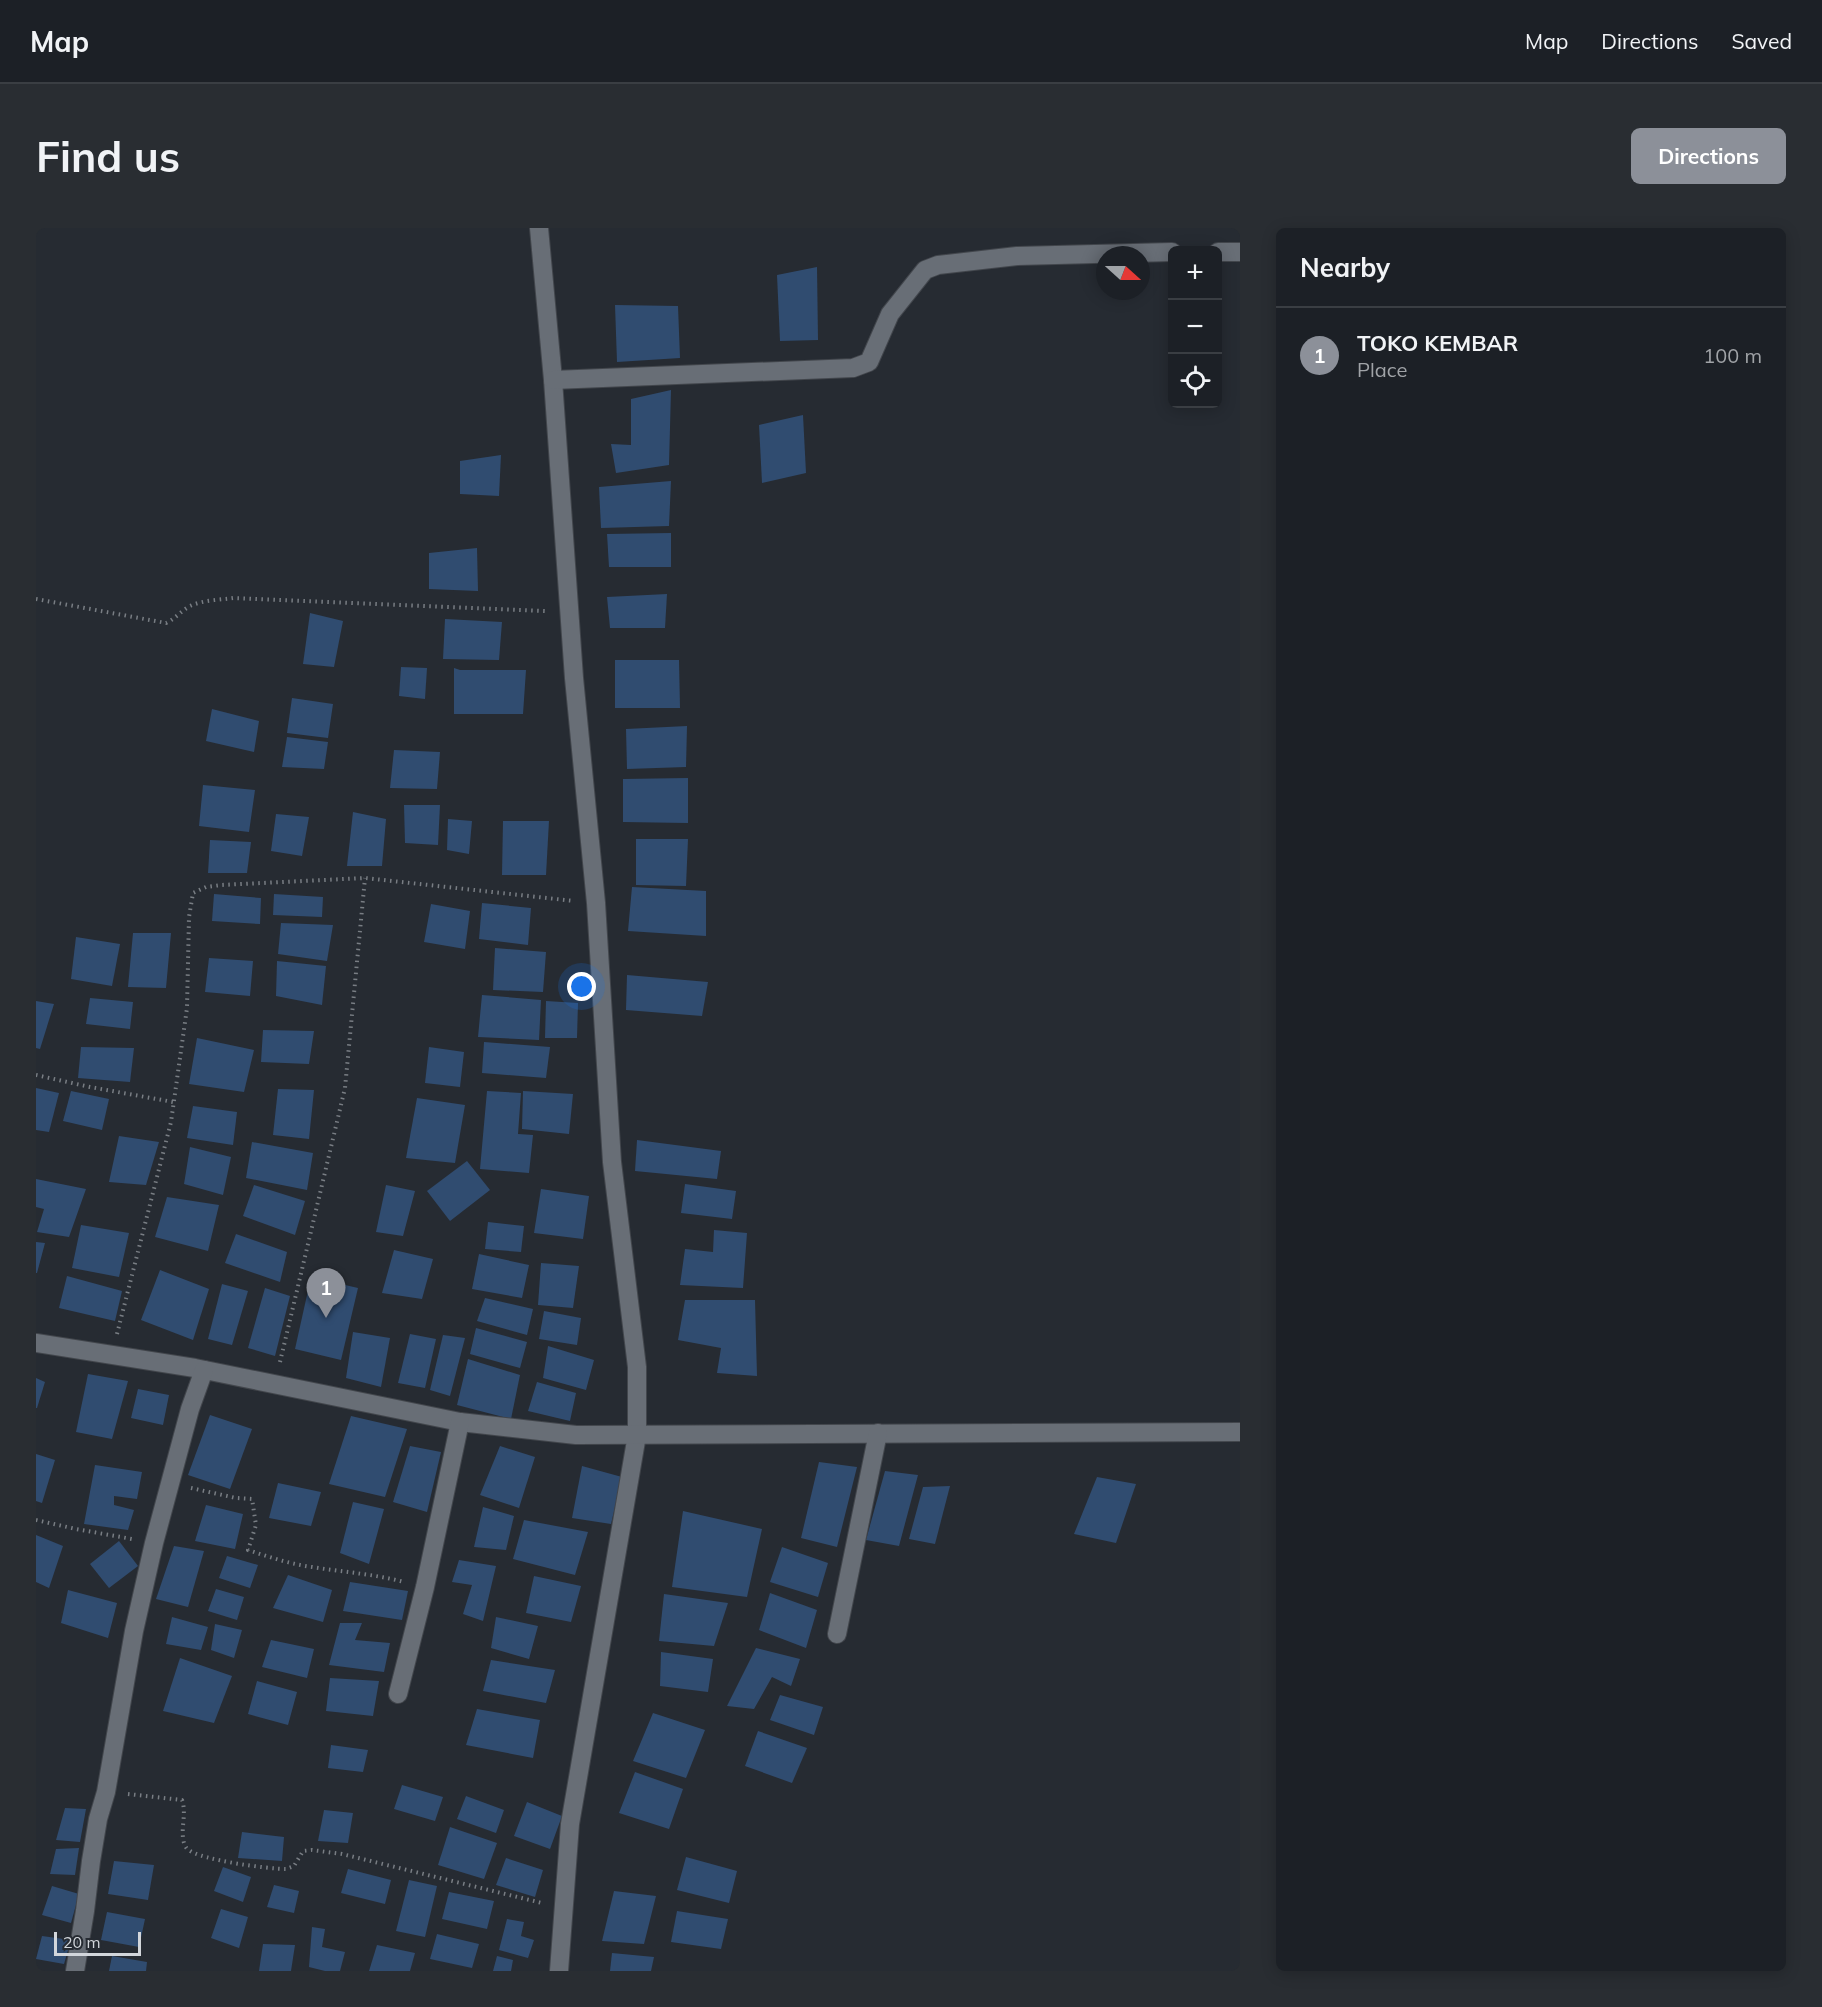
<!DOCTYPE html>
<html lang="en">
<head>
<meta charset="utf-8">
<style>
	:root { --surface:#1c2026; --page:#292d32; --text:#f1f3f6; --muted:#a0a3a7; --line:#3a3e43; --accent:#8c9099 }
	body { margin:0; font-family:Mulish,sans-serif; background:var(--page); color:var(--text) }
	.controls { position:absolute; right:18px; top:18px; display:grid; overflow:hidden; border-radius:9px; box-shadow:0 3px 15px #0003 }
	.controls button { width:54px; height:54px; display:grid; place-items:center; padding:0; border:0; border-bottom:2px solid var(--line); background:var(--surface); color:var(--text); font:30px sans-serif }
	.compass { position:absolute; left:1060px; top:18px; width:54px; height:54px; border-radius:50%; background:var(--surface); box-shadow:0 3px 15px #0003; rotate:111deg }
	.scale { position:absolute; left:18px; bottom:15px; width:87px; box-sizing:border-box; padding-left:6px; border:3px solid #d2d6db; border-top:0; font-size:16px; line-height:21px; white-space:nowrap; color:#d2d6db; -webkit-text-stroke:4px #262b32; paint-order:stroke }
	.you { position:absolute; left:546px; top:759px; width:21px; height:21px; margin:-15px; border:4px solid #fff; border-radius:50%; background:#1a73e8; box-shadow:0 0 0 9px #1a73e833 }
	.badge { display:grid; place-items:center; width:39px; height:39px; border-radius:50%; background:var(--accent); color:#fff; font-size:20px; font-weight:700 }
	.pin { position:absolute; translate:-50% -50px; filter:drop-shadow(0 2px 3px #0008) }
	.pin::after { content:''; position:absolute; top:32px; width:21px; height:18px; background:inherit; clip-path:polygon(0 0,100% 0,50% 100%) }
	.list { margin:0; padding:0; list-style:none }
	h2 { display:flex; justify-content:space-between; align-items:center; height:78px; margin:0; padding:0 24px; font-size:26px }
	h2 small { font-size:20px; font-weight:400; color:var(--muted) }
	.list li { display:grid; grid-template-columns:39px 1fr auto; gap:18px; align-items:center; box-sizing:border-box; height:96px; padding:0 24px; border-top:2px solid var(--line) }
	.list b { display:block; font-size:22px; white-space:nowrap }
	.list p { margin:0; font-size:20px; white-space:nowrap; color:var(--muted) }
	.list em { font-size:20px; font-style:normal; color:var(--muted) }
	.icon { flex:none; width:33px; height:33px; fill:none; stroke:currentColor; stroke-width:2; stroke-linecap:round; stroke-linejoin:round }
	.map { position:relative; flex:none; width:1204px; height:1743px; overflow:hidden; border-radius:9px }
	header { display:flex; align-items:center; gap:36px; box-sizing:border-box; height:84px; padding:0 30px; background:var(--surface); border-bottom:2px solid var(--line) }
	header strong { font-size:28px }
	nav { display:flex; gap:33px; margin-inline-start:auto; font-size:21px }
	.intro { display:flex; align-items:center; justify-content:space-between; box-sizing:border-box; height:144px; padding:0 36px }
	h1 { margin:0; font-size:42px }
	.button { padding:15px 27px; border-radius:9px; background:var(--accent); color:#fff; font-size:21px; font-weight:700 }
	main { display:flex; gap:36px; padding:0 36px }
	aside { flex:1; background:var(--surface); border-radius:9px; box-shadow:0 3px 15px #0003 }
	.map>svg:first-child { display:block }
	.building { fill:#304c70 }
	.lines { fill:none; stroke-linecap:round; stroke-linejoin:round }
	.minor-casing { stroke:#42464c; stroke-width:20 }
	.path { stroke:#797e84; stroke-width:4; stroke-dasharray:1.5 4.5; stroke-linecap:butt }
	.minor { stroke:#686e76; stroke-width:18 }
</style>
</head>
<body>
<header>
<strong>Map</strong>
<nav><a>Map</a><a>Directions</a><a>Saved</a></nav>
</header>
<div class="intro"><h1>Find us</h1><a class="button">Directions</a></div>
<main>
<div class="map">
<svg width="1204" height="1743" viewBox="0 0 1204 1743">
	<rect width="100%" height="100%" fill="#262b32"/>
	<g class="building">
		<path d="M781,39L782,112L744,113L741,47Z"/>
		<path d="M579,77L642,78L644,130L581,134Z"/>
		<path d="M635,162L633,237L580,245L575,216L595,217V171Z"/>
		<path d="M767,187L770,245L726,255L723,197Z"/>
		<path d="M465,227L463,268L424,266V233Z"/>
		<path d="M635,253L633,298L565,300L563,259Z"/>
		<path d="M635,305V339H573L571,306Z"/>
		<path d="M441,320L442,363L393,361V325Z"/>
		<path d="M631,366L629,400H574L571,369Z"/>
		<path d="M274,385L307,393L298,439L267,436Z"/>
		<path d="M409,391L466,394L463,432L407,431Z"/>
		<path d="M579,432H643L644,480H579Z"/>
		<path d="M365,439L391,440L389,471L363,468Z"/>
		<path d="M418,440L424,442H490L487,486H418Z"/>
		<path d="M256,470L297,476L292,510L251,505Z"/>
		<path d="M176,481L223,493L218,524L170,513Z"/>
		<path d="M651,498L650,539L591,541L590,501Z"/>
		<path d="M251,509L292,514L288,541L246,539Z"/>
		<path d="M358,522L404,524L401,561L354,560Z"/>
		<path d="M652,550V595L587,594V551Z"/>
		<path d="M167,557L219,562L213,604L163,598Z"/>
		<path d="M368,577H404L402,617L369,615Z"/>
		<path d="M317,584L350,591L346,638H311Z"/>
		<path d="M240,586L273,589L266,628L235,623Z"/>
		<path d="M412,591L436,593L433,626L411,622Z"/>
		<path d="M467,593H513L510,647H466Z"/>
		<path d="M600,611H652L650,658L600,657Z"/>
		<path d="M174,612L215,614L211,645H172Z"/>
		<path d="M596,659L670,663V708L592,703Z"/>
		<path d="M178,666L225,670L224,696L176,693Z"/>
		<path d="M238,666L287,669L286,689L237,687Z"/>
		<path d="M446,675L495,680L492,717L443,711Z"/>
		<path d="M395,676L434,683L429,721L388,714Z"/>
		<path d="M245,695L297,697L291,733L242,726Z"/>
		<path d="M97,705H135L130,760L92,759Z"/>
		<path d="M40,709L84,716L76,758L35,751Z"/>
		<path d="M459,720L510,724L507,764L457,762Z"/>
		<path d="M173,730L217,733L214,768L169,764Z"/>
		<path d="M241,733L290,738L286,777L240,768Z"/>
		<path d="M591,747L672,754L666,788L590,782Z"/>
		<path d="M446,767L505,772L503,812L442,809Z"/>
		<path d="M54,770L97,774L94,801L50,796Z"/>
		<path d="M0,773L18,776L4,821L0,820Z"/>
		<path d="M510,773L542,775L541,810H509Z"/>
		<path d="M227,802L278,803L273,836L225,834Z"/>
		<path d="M161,810L218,822L208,864L153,856Z"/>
		<path d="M448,814L514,819L510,850L446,845Z"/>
		<path d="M45,819L98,820L94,854L42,850Z"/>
		<path d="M393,819L428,824L424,859L389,855Z"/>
		<path d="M0,860L23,865L13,904L0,902Z"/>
		<path d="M242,861L278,862L273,911L237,907Z"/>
		<path d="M35,863L73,871L66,902L27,893Z"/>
		<path d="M451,863L485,865L482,906L497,907L493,945L444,941Z"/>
		<path d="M487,863L537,866L533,906L486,901Z"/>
		<path d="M381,870L429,877L419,935L370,930Z"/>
		<path d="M157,878L201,884L197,917L151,910Z"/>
		<path d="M83,908L123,914L110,957L73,954Z"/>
		<path d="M601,912L685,923L681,951L599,943Z"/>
		<path d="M216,914L277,925L271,962L210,950Z"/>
		<path d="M154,919L195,929L187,967L148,956Z"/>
		<path d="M431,933L454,962L414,993L391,963Z"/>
		<path d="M0,951L50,961L33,1009L1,1004L8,981L0,979Z"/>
		<path d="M649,956L700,963L696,991L645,985Z"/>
		<path d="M218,957L269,973L259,1007L207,988Z"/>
		<path d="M350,957L379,963L367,1008L340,1004Z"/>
		<path d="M505,961L553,968L547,1011L498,1005Z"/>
		<path d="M131,969L183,977L172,1023L119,1009Z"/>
		<path d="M452,994L488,998L485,1024L449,1021Z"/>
		<path d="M45,997L93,1005L83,1049L36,1040Z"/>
		<path d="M678,1002L711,1005L707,1060L644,1057L649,1021L677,1024Z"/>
		<path d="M200,1006L251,1024L244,1054L189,1035Z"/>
		<path d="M0,1014L9,1015L1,1045H0Z"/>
		<path d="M358,1022L397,1031L386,1071L346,1065Z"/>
		<path d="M443,1026L493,1037L486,1070L436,1061Z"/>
		<path d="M505,1035L543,1038L537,1080L502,1077Z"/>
		<path d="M124,1042L173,1061L157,1112L105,1092Z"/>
		<path d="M31,1048L86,1063L79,1093L23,1080Z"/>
		<path d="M275,1049L322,1060L305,1132L259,1121Z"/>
		<path d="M186,1056L212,1063L196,1117L172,1111Z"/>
		<path d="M229,1060L254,1068L239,1128L212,1120Z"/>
		<path d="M449,1070L497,1081L491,1107L441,1093Z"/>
		<path d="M649,1072H719L721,1148L681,1145L685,1120L642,1112Z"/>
		<path d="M508,1083L545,1090L541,1117L503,1111Z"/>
		<path d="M440,1100L491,1114L484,1140L434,1126Z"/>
		<path d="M317,1104L354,1110L345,1159L310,1150Z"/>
		<path d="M374,1106L400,1111L389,1160L362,1155Z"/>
		<path d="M407,1107L429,1110L414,1168L394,1162Z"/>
		<path d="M512,1118L558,1132L550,1162L507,1150Z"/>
		<path d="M432,1131L484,1147L475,1191L421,1177Z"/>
		<path d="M52,1146L92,1153L76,1211L40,1204Z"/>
		<path d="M0,1150L9,1154L1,1180H0Z"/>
		<path d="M501,1154L540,1165L534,1193L492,1183Z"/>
		<path d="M102,1161L133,1167L127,1197L95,1190Z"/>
		<path d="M174,1187L216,1201L194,1261L152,1247Z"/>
		<path d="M315,1188L371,1201L349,1269L293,1256Z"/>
		<path d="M374,1218L405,1224L391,1284L357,1274Z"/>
		<path d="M464,1218L499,1229L483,1280L444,1267Z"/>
		<path d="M0,1226L19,1232L6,1275L0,1273Z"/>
		<path d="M783,1234L821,1239L801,1319L765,1310Z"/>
		<path d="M59,1237L106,1244L101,1271L78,1268V1277L98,1282L92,1302L48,1296Z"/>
		<path d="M546,1238L586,1249L575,1296L536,1290Z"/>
		<path d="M849,1243L882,1247L863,1318L830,1312Z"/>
		<path d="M1061,1249L1100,1256L1080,1315L1038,1306Z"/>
		<path d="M242,1255L285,1264L275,1298L233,1290Z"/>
		<path d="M914,1258L899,1316L873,1311L887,1259Z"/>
		<path d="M317,1274L348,1281L333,1336L304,1325Z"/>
		<path d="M170,1277L207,1286L199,1321L159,1313Z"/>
		<path d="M447,1279L478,1288L470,1322L438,1319Z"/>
		<path d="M647,1283L726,1301L711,1369L636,1359Z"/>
		<path d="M488,1292L552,1304L539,1347L477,1331Z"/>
		<path d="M0,1307L27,1318L13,1360L0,1354Z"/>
		<path d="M83,1313L102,1338L73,1360L54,1336Z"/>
		<path d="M138,1318L168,1323L152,1379L120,1371Z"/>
		<path d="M746,1319L792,1335L782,1369L734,1354Z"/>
		<path d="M191,1328L222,1337L214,1360L183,1350Z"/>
		<path d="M423,1332L460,1338L447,1393L427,1386L436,1357L416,1354Z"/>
		<path d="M252,1347L296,1362L287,1394L237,1380Z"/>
		<path d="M498,1348L545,1358L535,1394L490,1385Z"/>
		<path d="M314,1354L372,1363L366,1392L307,1383Z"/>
		<path d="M180,1361L208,1369L201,1392L172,1383Z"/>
		<path d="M32,1362L81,1375L72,1410L25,1395Z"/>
		<path d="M734,1365L781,1382L770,1420L723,1402Z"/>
		<path d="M628,1366L692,1375L678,1418L623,1413Z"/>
		<path d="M136,1389L172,1399L165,1422L130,1416Z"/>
		<path d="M460,1389L502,1398L493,1431L455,1420Z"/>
		<path d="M304,1395H326L319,1412L354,1415L348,1444L293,1437Z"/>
		<path d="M179,1396L206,1402L198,1430L175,1422Z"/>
		<path d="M235,1412L278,1421L271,1450L226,1439Z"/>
		<path d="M720,1420L764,1431L755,1458L736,1449L718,1481L691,1478Z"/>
		<path d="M625,1424L677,1431L672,1464L624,1458Z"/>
		<path d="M144,1430L196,1448L178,1495L127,1483Z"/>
		<path d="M455,1432L519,1442L510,1475L447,1463Z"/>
		<path d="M294,1450L343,1453L337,1488L290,1483Z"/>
		<path d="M221,1453L261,1464L252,1497L212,1486Z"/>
		<path d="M744,1467L787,1479L778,1507L734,1492Z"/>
		<path d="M441,1481L504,1492L497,1530L430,1517Z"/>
		<path d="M617,1485L669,1502L650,1550L597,1533Z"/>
		<path d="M722,1503L771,1520L756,1555L709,1538Z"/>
		<path d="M295,1517L332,1522L327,1544L292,1540Z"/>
		<path d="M599,1544L647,1561L633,1601L583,1585Z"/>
		<path d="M366,1557L407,1569L399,1593L358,1581Z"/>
		<path d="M430,1568L468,1582L460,1605L421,1591Z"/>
		<path d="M491,1574L526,1588L514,1621L478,1608Z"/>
		<path d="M29,1580L50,1581L44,1614L20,1612Z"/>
		<path d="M288,1582L317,1585L312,1615L282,1613Z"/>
		<path d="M414,1599L461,1615L448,1651L402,1637Z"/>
		<path d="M206,1604L248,1609L246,1633L202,1630Z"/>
		<path d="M43,1620L39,1647L14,1646L20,1621Z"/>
		<path d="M650,1629L701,1643L693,1675L641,1662Z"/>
		<path d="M470,1630L507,1642L499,1669L460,1657Z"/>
		<path d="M78,1633L118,1637L112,1672L72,1666Z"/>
		<path d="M187,1639L215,1649L207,1674L178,1663Z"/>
		<path d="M312,1641L355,1652L349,1676L305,1665Z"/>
		<path d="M373,1652L401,1658L389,1709L360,1703Z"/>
		<path d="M238,1657L263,1663L258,1685L231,1679Z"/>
		<path d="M16,1658L43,1666L35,1695L6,1687Z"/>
		<path d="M578,1663L620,1668L608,1716L566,1713Z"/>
		<path d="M413,1664L458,1673L451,1701L406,1691Z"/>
		<path d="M185,1681L212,1689L203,1720L175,1710Z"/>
		<path d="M641,1683L692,1691L685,1721L635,1714Z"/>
		<path d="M71,1684L109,1691L103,1719L65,1712Z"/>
		<path d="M471,1691L488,1694L485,1708L498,1712L492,1730L463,1722Z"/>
		<path d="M276,1699L289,1701L286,1719L309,1724L304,1743H289L273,1739Z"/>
		<path d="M401,1706L443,1716L436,1740L394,1731Z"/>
		<path d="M6,1708L35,1712L28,1736L0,1731Z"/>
		<path d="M227,1716L259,1717L255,1743H223Z"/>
		<path d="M341,1717L379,1725L374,1743H333Z"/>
		<path d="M576,1725L618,1729L615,1743H574Z"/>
		<path d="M76,1728L111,1734L110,1743H73Z"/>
		<path d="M461,1728L477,1732L475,1743H457Z"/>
	</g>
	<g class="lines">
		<defs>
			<g id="minor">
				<path d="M503,0L517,152L538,450L560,675L576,934L601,1139V1207L534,1596L523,1743"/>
				<path d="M1182,24H1204"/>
				<path d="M517,152L817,140L833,134L854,86L889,42L902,37L981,28L1136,24"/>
				<path d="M0,1115L159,1140L424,1194L540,1207L1204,1204"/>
				<path d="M801,1406L842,1205"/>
				<path d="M362,1466L389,1359L424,1194"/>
				<path d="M39,1743L49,1683L55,1633L62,1591L70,1564L98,1403L118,1315L154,1181L168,1142"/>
			</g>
		</defs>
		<use href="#minor" class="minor-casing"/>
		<g class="path">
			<path d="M0,371L130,395C139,391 145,383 154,378C167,372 183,372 197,370L509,383"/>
			<path d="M0,847L54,859L137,874"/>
			<path d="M81,1106L135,894L151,780L153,689L157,665L170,659L185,657L329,650L538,673"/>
			<path d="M244,1134L309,860L329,650"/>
			<path d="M155,1260L200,1270L216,1271L220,1297L212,1322C233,1329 254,1336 276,1339C307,1344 338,1346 368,1354"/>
			<path d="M0,1292L40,1301L96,1311"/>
			<path d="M92,1566L146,1572C151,1586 144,1601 148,1615C149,1617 150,1621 153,1622C165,1632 232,1641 250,1641L258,1638L267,1623L276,1622L306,1626L506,1675"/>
		</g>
		<use href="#minor" class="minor"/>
	</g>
</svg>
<div class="controls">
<button>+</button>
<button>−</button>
<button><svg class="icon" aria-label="locate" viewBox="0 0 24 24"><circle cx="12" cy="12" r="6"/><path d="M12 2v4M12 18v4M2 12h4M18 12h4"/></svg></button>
</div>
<svg class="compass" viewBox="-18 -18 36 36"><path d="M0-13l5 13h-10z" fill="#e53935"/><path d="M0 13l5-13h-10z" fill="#a0a3a7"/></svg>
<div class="scale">20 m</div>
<div class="you"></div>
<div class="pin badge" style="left:290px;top:1090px">1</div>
</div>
<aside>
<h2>Nearby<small></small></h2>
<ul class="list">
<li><span class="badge">1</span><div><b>TOKO KEMBAR</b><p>Place</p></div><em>100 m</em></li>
</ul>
</aside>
</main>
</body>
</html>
